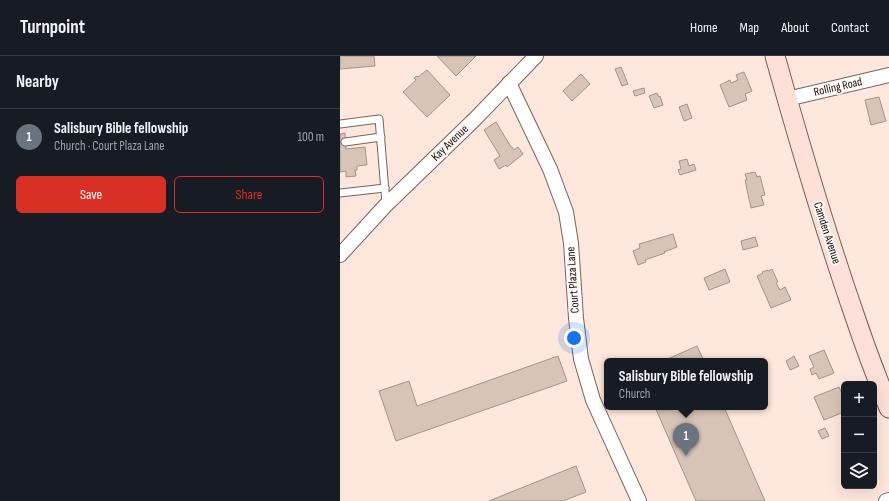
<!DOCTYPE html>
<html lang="en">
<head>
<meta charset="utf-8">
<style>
	:root { --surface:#171b24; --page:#20242c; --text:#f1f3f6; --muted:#9ea1a6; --line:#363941; --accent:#d93025 }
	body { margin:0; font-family:"Sofia Sans Condensed",sans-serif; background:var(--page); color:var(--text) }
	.controls { position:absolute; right:12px; bottom:12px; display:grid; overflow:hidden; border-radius:6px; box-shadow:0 4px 16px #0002 }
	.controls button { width:36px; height:36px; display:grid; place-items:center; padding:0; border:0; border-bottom:1px solid var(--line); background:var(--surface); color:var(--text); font:20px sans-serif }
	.you { position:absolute; left:234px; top:282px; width:14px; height:14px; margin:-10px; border:3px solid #fff; border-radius:50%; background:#1a73e8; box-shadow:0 0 0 6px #1a73e833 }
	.badge { display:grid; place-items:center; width:26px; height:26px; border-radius:50%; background:var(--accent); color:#fff; font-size:13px; font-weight:700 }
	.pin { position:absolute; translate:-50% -33px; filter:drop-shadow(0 1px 2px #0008) }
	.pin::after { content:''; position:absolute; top:21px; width:14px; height:12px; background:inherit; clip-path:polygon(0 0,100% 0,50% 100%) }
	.popup { position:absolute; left:264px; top:302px; width:164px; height:52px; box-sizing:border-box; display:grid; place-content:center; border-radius:6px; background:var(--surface); filter:drop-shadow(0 1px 3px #0005); font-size:13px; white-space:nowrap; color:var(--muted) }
	.popup b { font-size:15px; color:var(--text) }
	.popup::after { content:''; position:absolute; left:50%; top:100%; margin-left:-8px; border:8px solid transparent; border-top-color:var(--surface) }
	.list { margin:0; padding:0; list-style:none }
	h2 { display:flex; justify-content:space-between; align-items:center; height:52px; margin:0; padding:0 16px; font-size:17px }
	h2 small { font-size:13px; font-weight:400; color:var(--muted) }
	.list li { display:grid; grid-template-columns:26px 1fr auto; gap:12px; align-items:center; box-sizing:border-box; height:56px; padding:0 16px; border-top:1px solid var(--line) }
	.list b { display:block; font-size:15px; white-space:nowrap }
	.list p { margin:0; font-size:13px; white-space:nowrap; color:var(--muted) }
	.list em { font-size:13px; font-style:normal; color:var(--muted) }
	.actions { display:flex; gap:8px; padding:12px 16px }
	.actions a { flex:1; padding:9px 0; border:1px solid var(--accent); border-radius:6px; text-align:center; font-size:14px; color:var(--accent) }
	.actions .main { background:var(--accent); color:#fff }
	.icon { flex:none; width:22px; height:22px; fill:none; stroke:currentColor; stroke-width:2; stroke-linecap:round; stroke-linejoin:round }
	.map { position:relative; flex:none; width:549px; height:445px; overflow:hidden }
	header { display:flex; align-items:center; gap:24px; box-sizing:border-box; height:56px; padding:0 20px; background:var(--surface); border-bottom:1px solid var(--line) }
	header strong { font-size:19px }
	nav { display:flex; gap:22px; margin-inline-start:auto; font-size:14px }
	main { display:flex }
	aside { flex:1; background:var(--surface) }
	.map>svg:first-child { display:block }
	.building { fill:#d7c4b6; stroke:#a59386 }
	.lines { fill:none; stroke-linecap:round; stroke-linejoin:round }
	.lane-casing { stroke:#77635a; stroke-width:9 }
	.street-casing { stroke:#77635a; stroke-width:16 }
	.secondary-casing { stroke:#77635a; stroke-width:21 }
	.lane { stroke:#fff; stroke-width:7 }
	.street { stroke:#fff; stroke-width:14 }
	.secondary { stroke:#ffe0d9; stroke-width:19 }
	.labels { text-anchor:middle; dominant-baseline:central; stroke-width:4; stroke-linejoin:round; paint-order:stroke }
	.street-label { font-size:12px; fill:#150d0a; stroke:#fef9f7 }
</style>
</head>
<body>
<header>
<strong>Turnpoint</strong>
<nav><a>Home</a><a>Map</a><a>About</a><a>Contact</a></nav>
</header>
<main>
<aside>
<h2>Nearby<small></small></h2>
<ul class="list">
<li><span class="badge" style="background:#6b7280">1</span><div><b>Salisbury Bible fellowship</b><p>Church · Court Plaza Lane</p></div><em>100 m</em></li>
</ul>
<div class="actions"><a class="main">Save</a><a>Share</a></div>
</aside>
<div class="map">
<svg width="549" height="445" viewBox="0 0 549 445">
	<rect width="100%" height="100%" fill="#ffe7dd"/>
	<g class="building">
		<path d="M0,0H34L35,10L0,13Z"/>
		<path d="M97,0H136L116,20Z"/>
		<path d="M281,11L288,28L282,30L275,13Z"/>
		<path d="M87,14L110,39L87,61L63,36L76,24L74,22L77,20L78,21Z"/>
		<path d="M404,16L412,35L405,38L407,44L389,51L380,29L390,24L391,27L398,24L396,19Z"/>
		<path d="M241,18L250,28L232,45L223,35Z"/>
		<path d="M304,32L305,37L295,40L293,35Z"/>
		<path d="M317,37L319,41L320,40L323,49L314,52L309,40Z"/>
		<path d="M539,41L546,65L531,69L525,44Z"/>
		<path d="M347,48L352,62L344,65L339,51Z"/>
		<path d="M156,66L171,91H172L174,94L178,91L183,98L167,111L166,109L159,113L154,104L160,100L144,74Z"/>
		<path d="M5,77L6,93L25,91L27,109L17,110V114H15L16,120L6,121V115L0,116V78Z"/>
		<path d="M347,103L349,110L354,108L356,114L340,119L338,114L341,113L339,105Z"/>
		<path d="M415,116L417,121L420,120L425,139L421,140L424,149L411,152L405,124H407L405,118Z"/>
		<path d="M333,178L337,191L324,196L325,197L305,204L306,206L298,209L293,195L300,192L299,188Z"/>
		<path d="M415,181L418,190L403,194L401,185Z"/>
		<path d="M385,213L390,226L369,234L364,222Z"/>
		<path d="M432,213L438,226L436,227L440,234L445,231L451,244L431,252L417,220L423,217L422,216L428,214V215Z"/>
		<path d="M357,290L364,305H323Z"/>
		<path d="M484,294L494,317L479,323L476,317L472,319L470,313L474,311L469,300Z"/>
		<path d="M218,300L227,325L56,385L39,335L69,325L77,350Z"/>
		<path d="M454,300L459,310L450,314L446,305Z"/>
		<path d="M499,331L504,342V356L484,364L474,341Z"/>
		<path d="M315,351H384L425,445H356Z"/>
		<path d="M485,372L489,380L482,383L478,375Z"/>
		<path d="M236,410L246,436L223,445H149Z"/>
	</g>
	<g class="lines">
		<defs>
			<g id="lane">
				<path d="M0,68L39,63L46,147"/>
				<path d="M5,86L41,81"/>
				<path d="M0,137L45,132"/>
			</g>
			<g id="street">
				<path d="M169,27L210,113L226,156L231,187L236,262L241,303L253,344L299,445"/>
				<path d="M447,43L549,19"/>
				<path d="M0,199L46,149L135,63L196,0"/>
				<path d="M546,445L549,444"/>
			</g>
			<path id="secondary" d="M435,0C459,86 484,171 513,255C524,288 536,320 549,352"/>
		</defs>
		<use href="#lane" class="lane-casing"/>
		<use href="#street" class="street-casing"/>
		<use href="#secondary" class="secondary-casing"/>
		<use href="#lane" class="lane"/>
		<use href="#street" class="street"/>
		<use href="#secondary" class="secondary"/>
	</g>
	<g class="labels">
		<g class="street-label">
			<text transform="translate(498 31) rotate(-13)">Rolling Road</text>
			<text transform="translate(110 87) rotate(-44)">Kay Avenue</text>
			<text transform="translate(487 177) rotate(72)">Camden Avenue</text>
			<text transform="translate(233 224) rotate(-94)">Court Plaza Lane</text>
		</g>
	</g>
</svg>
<div class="controls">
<button>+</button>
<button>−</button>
<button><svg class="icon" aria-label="layers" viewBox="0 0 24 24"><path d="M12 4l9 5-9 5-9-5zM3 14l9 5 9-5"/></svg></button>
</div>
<div class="you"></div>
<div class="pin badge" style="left:346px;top:400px;background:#6b7280">1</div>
<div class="popup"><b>Salisbury Bible fellowship</b>Church</div>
</div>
</main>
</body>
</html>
